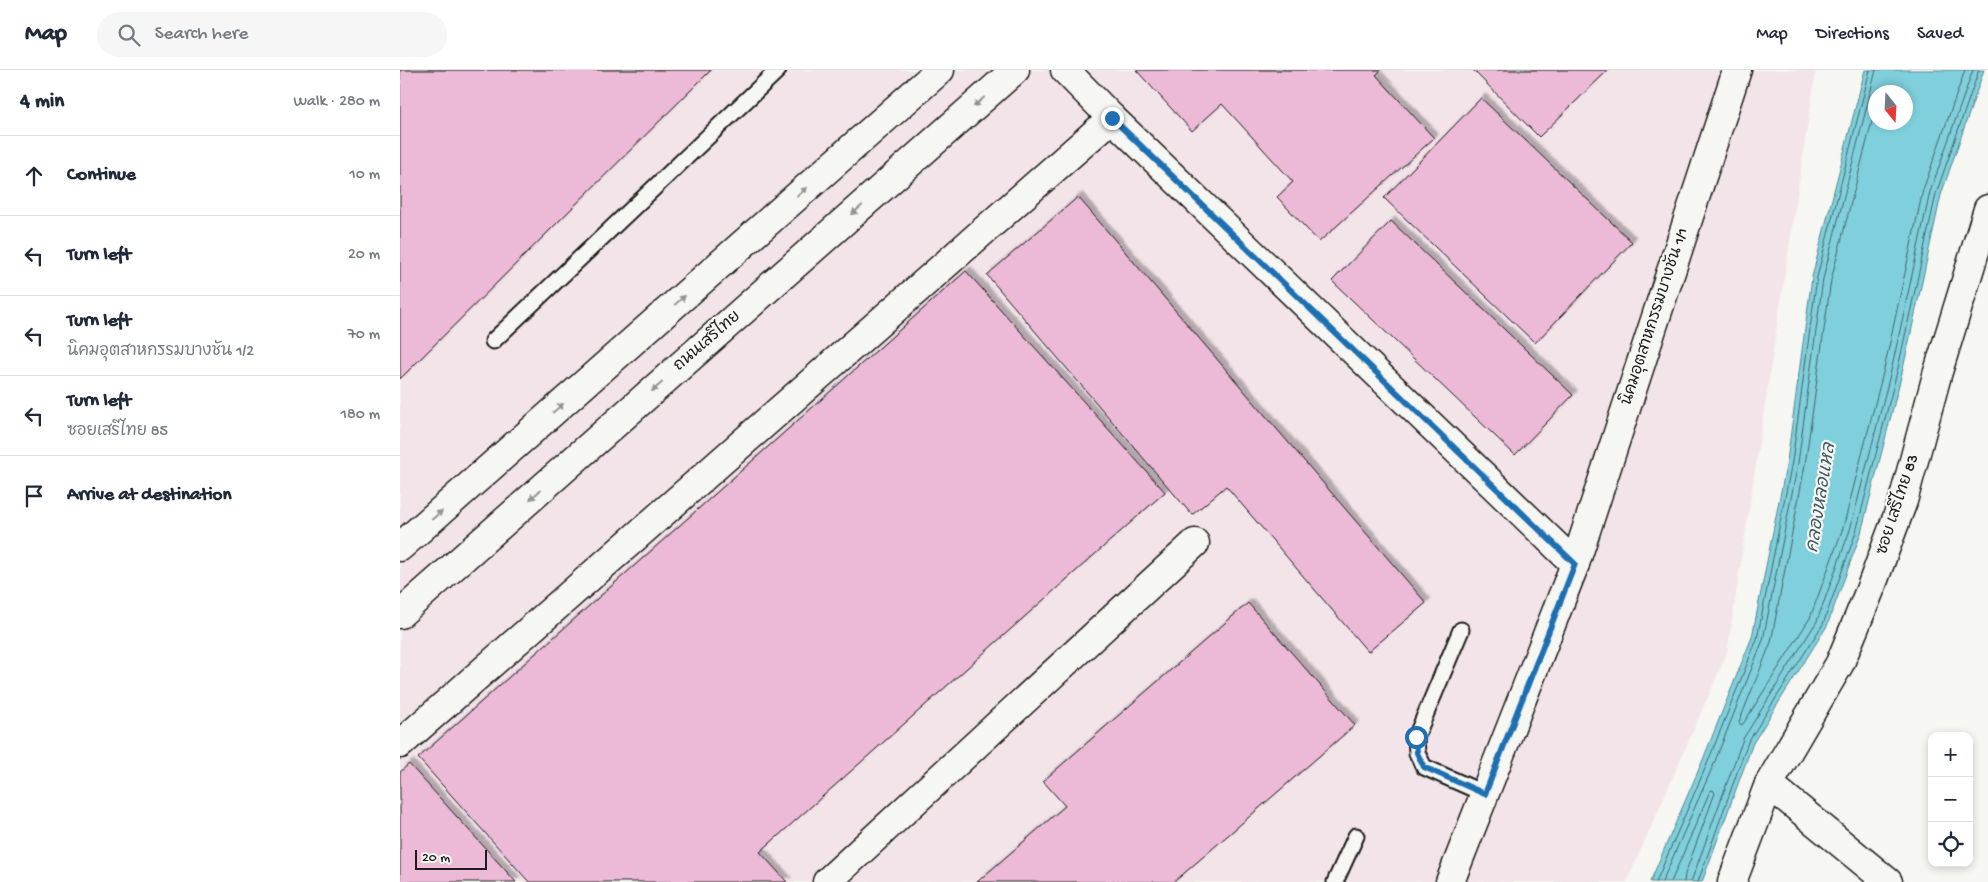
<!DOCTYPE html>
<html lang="en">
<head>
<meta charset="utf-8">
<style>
	:root { --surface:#fff; --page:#f6f6f7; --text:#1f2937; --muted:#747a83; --line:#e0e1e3 }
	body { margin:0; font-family:"Gochi Hand","Playpen Sans Thai",sans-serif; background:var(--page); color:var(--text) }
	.controls { position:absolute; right:15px; bottom:15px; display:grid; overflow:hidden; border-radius:10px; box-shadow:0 2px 8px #0003 }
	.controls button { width:45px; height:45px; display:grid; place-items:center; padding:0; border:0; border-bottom:1px solid var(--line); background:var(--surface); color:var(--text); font:25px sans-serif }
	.compass { position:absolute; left:1468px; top:15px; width:45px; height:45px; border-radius:50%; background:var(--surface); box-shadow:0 2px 8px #0003; rotate:162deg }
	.scale { position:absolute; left:15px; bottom:12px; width:72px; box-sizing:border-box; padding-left:5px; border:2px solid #1c1c1c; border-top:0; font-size:14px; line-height:18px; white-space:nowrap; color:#1c1c1c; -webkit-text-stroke:4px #f6f6f2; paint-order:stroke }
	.stop { position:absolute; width:15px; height:15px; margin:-11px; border:4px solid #1f6fb2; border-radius:50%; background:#fff }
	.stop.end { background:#1f6fb2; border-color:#fff; box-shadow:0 1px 5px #0008 }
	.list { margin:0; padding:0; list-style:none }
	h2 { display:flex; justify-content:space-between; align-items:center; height:65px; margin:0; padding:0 20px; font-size:21px }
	h2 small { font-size:16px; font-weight:400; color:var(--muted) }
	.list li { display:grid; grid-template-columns:32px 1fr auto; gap:15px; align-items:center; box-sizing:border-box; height:80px; padding:0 20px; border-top:1px solid var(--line) }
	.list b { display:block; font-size:19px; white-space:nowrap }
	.list p { margin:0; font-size:16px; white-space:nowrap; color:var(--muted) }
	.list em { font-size:16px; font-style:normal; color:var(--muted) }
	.icon { flex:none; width:28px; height:28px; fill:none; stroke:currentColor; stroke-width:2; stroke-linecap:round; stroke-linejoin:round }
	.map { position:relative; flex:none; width:1588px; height:812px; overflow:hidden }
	header { display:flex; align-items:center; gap:30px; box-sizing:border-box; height:70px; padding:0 25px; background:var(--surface); border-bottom:1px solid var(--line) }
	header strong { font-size:24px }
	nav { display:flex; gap:28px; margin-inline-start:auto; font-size:18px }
	.search { width:350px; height:45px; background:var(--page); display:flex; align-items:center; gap:12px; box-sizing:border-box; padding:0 18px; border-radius:28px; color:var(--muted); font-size:19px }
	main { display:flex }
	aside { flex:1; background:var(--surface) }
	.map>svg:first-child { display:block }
	.built { fill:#f3e4ea }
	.water { fill:#7fcfdc; stroke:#57878f; fill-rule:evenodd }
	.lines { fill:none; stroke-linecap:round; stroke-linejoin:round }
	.shore { stroke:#446469; stroke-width:1 }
	.building { fill:#ecb9d6; stroke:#1c1c1c; filter:url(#shadow) }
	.lane-casing { stroke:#1c1c1c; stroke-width:19 }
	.street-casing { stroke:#1c1c1c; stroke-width:31 }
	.secondary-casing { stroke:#1c1c1c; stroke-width:31 }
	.lane { stroke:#f6f6f2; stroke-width:15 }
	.street { stroke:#f6f6f2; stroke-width:28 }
	.secondary { stroke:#f6f6f2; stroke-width:28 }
	.oneway { fill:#949492 }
	.route { stroke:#1f6fb2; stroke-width:6 }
	.labels { text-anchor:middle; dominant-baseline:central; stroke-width:4.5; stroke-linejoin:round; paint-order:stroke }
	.street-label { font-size:16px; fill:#1c1c1c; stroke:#f6f6f2 }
	.water-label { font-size:18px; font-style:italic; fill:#3f5b5f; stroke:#f6f6f2 }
</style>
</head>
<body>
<header>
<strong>Map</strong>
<div class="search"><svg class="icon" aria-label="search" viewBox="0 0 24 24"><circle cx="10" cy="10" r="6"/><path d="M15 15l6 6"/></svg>Search here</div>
<nav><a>Map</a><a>Directions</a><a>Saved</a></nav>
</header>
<main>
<aside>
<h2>4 min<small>Walk · 280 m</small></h2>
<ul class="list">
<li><svg class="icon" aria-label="ahead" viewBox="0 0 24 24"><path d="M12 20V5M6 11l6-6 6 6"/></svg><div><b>Continue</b></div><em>10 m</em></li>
<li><svg class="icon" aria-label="left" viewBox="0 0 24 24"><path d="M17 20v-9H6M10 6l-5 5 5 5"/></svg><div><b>Turn left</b></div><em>20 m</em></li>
<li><svg class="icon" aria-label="left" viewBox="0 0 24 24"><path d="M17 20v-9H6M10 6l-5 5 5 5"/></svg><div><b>Turn left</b><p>นิคมอุตสาหกรรมบางชัน 1/2</p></div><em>70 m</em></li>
<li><svg class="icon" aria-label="left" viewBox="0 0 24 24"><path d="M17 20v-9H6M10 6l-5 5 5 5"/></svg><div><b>Turn left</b><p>ซอยเสรีไทย 85</p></div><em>180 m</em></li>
<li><svg class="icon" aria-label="arrive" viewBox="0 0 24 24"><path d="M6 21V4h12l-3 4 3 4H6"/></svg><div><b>Arrive at destination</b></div></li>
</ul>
</aside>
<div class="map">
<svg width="1588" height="812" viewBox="0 0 1588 812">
	<defs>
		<filter id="shadow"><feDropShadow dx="4.5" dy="-4.5" stdDeviation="1" flood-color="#0004"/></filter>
	</defs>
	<rect width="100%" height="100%" fill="#f6f6f2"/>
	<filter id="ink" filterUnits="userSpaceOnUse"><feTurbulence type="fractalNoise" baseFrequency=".02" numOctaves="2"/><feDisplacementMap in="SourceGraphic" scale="10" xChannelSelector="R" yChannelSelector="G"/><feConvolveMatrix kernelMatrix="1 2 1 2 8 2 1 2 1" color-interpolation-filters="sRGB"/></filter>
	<g filter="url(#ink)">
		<path class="built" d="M0,0H1416L1327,583L1227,812H0Z"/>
		<path class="water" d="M1465,0H1584L1541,125L1503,299L1461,463L1427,556L1353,673L1302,812H1250L1302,692L1352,567L1387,391L1412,207ZM1476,22H1506V52H1476Z"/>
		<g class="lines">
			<g class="shore">
				<path d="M1476,36L1431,210L1405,395L1371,572L1339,652L1341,655L1343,654L1410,548L1443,458L1485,295L1523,120L1565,0"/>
				<path d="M1256,812L1307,694L1357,569L1392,392L1417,207L1470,0"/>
				<path d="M1262,812L1313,696L1363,570L1398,393L1423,209L1476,0"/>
				<path d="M1271,812L1310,721L1313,720L1315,723L1285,804L1284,812"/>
				<path d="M1291,812L1343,669L1417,551L1450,460L1492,297L1530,122L1573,0"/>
				<path d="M1298,812L1348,672L1423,554L1456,462L1498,298L1536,124L1579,0"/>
			</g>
		</g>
		<g class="building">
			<path d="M0,0H311L0,309Z"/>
			<path d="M736,0H981L976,5L1034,68L919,172L877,127L893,112L822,34L792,61Z"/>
			<path d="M1073,0H1208L1139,67Z"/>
			<path d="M1081,28L1232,172L1135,273L984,128Z"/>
			<path d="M678,127L1026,533L968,582L826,416L792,445L587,205Z"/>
			<path d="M991,151L1173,325L1115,385L932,211Z"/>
			<path d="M566,201L765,422L360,782L387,812H129L18,688Z"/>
			<path d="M848,533L955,655L774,812H577L665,736L643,711Z"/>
			<path d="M9,694L116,812H0V702Z"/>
		</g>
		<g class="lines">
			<defs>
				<g id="lane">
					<path d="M93,271L378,0"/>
					<path d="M1061,560L1016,667L1017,683L1024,697L1085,724"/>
					<path d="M935,812L956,766"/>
				</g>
				<g id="street">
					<path d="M665,0L712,48L1175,494"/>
					<path d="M0,674L712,48"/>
					<path d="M1369,714L1488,812"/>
					<path d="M427,812L795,473"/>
					<path d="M1050,812L1175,494L1337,0"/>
					<path d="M1332,812L1369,714L1440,593L1470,520L1503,431L1537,305L1588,139"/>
				</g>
				<g id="secondary">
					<path d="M0,477L540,0"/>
					<path d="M0,544L615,0"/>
				</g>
			</defs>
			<use href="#lane" class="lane-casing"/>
			<use href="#street" class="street-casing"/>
			<use href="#secondary" class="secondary-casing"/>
			<use href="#lane" class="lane"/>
			<use href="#street" class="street"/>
			<use href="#secondary" class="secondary"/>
		</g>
		<defs><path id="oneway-solid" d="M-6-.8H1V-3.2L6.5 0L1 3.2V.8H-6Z" transform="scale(1.25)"/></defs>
		<g class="oneway">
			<use href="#oneway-solid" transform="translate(579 32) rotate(139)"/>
			<use href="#oneway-solid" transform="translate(402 122) rotate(-41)"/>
			<use href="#oneway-solid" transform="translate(457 140) rotate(139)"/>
			<use href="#oneway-solid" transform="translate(280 230) rotate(-41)"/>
			<use href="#oneway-solid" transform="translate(257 317) rotate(139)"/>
			<use href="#oneway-solid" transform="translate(158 338) rotate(-41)"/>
			<use href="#oneway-solid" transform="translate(135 425) rotate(139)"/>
			<use href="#oneway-solid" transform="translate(37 445) rotate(-41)"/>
		</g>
	</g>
	<g class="lines" filter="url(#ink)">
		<path class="route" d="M712,48L1175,494L1085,724L1024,697L1017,683L1016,667"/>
	</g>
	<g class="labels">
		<g class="street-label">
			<text transform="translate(1256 247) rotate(-72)">นิคมอุตสาหกรรมบางชัน 1/1</text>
			<text transform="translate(308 272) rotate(-41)">ถนนเสรีไทย</text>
			<text transform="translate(1499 435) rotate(-72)">ซอย เสรีไทย 83</text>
		</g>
		<g class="water-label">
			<text transform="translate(1422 428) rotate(-81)">คลองหลอแหล</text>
		</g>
	</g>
</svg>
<div class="controls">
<button>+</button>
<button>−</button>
<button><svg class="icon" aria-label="locate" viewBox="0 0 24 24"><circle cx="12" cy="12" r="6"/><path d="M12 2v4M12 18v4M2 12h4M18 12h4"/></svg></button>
</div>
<svg class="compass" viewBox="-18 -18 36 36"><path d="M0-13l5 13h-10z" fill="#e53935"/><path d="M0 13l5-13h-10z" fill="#747a83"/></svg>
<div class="scale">20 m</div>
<div class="stop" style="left:1016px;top:667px"></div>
<div class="stop end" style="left:712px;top:48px"></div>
</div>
</main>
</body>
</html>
